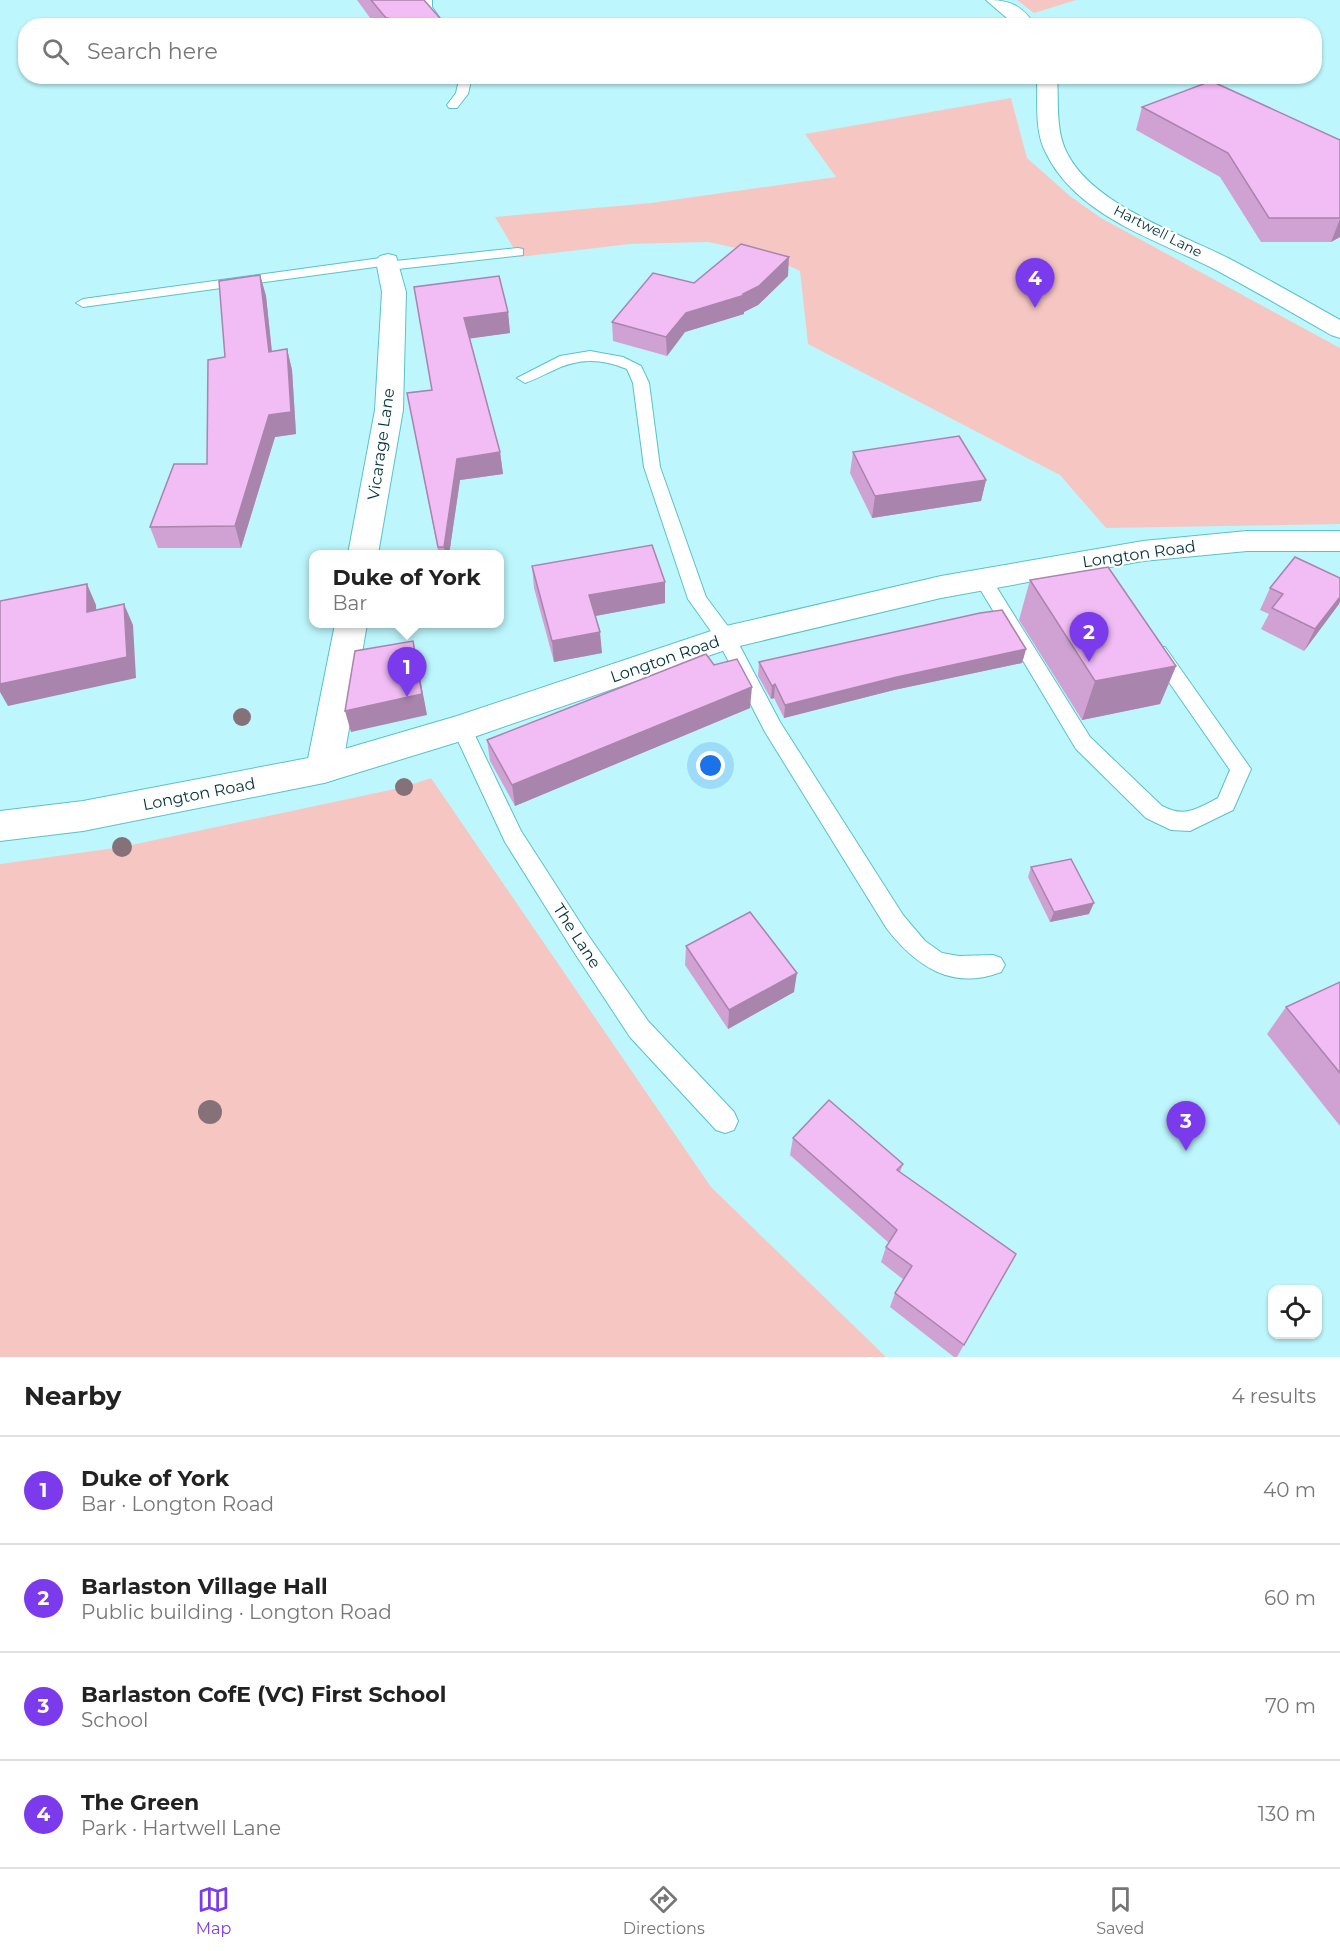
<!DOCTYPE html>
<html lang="en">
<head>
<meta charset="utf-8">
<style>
	:root { --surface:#fff; --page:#f6f6f6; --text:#222; --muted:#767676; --line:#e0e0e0; --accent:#7c3aed }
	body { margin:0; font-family:Montserrat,sans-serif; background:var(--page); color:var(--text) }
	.controls { position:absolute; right:18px; bottom:18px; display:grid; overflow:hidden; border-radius:12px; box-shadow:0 2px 4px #0004 }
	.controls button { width:54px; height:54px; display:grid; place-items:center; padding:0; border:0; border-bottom:2px solid var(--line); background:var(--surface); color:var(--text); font:30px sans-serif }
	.you { position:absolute; left:711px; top:766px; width:21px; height:21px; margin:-15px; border:4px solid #fff; border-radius:50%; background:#1a73e8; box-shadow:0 0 0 9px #1a73e833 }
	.badge { display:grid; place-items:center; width:39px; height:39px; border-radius:50%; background:var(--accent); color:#fff; font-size:20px; font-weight:700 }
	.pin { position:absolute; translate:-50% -50px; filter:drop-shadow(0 2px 3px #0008) }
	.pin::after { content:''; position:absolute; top:32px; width:21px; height:18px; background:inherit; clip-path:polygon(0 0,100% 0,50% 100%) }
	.popup { position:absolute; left:309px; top:550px; width:195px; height:78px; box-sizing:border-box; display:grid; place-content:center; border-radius:12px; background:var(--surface); filter:drop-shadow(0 2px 4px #0005); font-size:20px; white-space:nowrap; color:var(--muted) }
	.popup b { font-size:22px; color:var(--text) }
	.popup::after { content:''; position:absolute; left:50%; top:100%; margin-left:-12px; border:12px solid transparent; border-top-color:var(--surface) }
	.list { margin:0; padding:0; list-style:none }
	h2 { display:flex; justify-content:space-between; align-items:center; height:78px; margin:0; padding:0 24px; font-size:26px }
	h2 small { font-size:20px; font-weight:400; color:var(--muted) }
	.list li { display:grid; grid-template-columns:39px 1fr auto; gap:18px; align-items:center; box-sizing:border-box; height:108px; padding:0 24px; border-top:2px solid var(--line) }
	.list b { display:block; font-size:22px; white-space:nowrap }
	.list p { margin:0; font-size:20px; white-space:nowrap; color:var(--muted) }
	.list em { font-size:20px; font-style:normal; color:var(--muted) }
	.icon { flex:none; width:33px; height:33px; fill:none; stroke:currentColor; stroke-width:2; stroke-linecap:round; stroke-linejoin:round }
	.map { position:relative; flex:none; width:1340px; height:1357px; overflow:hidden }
	.search { position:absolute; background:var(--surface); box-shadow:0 2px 4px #0004; left:18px; right:18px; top:18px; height:66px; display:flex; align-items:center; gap:15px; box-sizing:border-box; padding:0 21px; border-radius:24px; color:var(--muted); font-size:22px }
	.sheet { height:510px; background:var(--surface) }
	nav { display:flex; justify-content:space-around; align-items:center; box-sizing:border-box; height:84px; border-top:2px solid var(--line); background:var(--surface); font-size:16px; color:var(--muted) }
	nav a { display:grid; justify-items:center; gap:3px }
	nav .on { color:var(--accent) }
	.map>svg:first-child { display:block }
	.green { fill:#f6c7c2 }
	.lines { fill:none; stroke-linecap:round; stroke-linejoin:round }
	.lane-casing { stroke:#59c1cc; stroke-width:2 }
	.street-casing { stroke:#59c1cc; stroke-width:2 }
	.secondary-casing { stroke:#59c1cc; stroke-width:2 }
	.lane { fill:#fff; fill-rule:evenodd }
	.street { fill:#fff; fill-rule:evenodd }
	.secondary { fill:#fff; fill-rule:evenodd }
	.tree { fill:#857278 }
	.wall { fill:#d0a2d3 }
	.shaded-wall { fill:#a984ac }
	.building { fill:#f2bcf5; stroke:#a984ac; stroke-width:1.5 }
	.labels { text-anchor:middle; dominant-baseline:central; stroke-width:4.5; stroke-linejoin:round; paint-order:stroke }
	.far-street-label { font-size:14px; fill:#013236; stroke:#fff }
	.street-label { font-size:16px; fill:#013236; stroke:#fff }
</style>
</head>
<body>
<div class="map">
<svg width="1340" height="1357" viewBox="0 0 1340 1357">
	<rect width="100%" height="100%" fill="#bdf7fd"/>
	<g class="green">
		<path d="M1017,0H1076L1034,13Z"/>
		<path d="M1011,98L1027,158L1070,196L1101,218L1340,348V524L1106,528L1060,475L808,344L800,271L764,254L708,242L630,244L519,257L495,217L651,203L836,177L805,134Z"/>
		<path d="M431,778L711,1187L886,1357H0V864L122,847L404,787Z"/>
	</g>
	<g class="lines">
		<defs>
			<g id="lane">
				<path d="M422,0H432V7L445,26H434L422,7Z"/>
				<path d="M460,76H472L468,94L457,108H449L447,105L456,93Z"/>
				<path d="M518,248L523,249V255L389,270L382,266L83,307L76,303L83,299L388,257L395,261Z"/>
				<path d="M590,351L623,357L641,366L649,383L660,467L706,597L733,633L780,722L903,915L925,941L942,953L959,956L993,955L1001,958L1005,965L1001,972C952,991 916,966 887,929L765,732L718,641L688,599L644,467L633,383L627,369C600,358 578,358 552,371C543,375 534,380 525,383L517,378L560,356Z"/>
				<path d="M983,573L989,575L1090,737L1162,806C1184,818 1197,809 1218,798L1230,770L1148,652L1151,647H1165L1251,769L1233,810L1190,831L1171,830L1146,818L1076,749L974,579L977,575Z"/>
				<path d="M462,720L469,723L521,831L588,935L648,1021L734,1112L738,1121L734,1130L725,1133L716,1130L630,1037L572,949L505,842L452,728L455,723Z"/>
			</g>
			<g id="street">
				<path d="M388,254L396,256L406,292L403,410L378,554H348L375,410L382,292L376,261L380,256Z"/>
				<path d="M335,624H367L342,769L336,779L324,783L312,779L306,769Z"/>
			</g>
			<g id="secondary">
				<path d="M986,0C1011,0 1021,5 1036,26H1016Z"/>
				<path d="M1037,76H1057C1059,101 1055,130 1067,153C1093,205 1179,233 1228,258C1266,278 1303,299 1340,320V338L1331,335C1293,313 1255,291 1216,270C1158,240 1077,217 1046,153C1034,131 1038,101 1037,76Z"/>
				<path d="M1247,531H1340V551H1247L1143,561L941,598L731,648L474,737L324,783L83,831L0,841V811L83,801L324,755L457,716L726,626L941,576L1143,541Z"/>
			</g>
		</defs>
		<use href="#lane" class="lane-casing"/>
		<use href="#street" class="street-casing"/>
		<use href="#secondary" class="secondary-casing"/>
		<use href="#lane" class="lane"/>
		<use href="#street" class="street"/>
		<use href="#secondary" class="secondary"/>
	</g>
	<g class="tree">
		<circle cx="242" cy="717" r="9"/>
		<circle cx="404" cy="787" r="9"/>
		<circle cx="122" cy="847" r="10"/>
		<circle cx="210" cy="1112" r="12"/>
	</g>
	<g class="wall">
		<path d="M357,0H424L446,25L376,26Z"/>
		<path d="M1142,107L1340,140V237L1331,242H1261L1220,177L1136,130Z"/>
		<path d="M260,275L266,296L272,351L287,349L292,370L296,434L275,437L241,548H158L150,527L207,464L225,357Z"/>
		<path d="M788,276L758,305L744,312V314L685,332L667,356L613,341L612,322L694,283Z"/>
		<path d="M414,287L508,312L510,333L470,338L500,452L503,474L460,480L449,555H439L407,393L432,390Z"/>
		<path d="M853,452L986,480L981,501L872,518L850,473Z"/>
		<path d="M532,566L665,603L595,616L602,653L554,662L534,588Z"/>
		<path d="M1030,580L1176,666L1160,704L1082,720L1019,620Z"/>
		<path d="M1270,588L1339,604L1304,651L1261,629L1269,614L1260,610Z"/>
		<path d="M1026,649L1022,663L894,690L784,718L774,698L771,699L758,676L759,662Z"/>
		<path d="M714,665L750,708L515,806L490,761L487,740Z"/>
		<path d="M1031,867L1089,914L1050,922L1028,877Z"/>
		<path d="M686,946L794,992L728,1029L685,965Z"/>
		<path d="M1340,982V1126L1267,1034L1286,1007Z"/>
		<path d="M793,1138L903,1164L900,1172L1016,1254L957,1357H954L890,1307L895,1293L904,1280L881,1262L886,1247L889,1243L790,1155Z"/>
	</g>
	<g class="shaded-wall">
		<path d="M386,18H388L389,26H387Z"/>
		<path d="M1340,219V237L1331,242Z"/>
		<path d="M789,257L788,276L758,305L744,312V314L685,332L667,356L666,337L686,313L743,294Z"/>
		<path d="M260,275L266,296L274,373L269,352Z"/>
		<path d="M508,312L510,333L467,339L464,318Z"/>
		<path d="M287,349L292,370L296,434L275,437L241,548L235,526Z"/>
		<path d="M500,452L503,474L460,480L449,555H445L444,547L457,459Z"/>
		<path d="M986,480L981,501L872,518L875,496Z"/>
		<path d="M665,582V603L590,617L589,595Z"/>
		<path d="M87,584L96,605L97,633L87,612Z"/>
		<path d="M1340,597V602L1339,604L1304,651L1315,629Z"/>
		<path d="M124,604L133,625L136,678L8,706L0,692V684Z"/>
		<path d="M600,632L602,653L554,662L552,641Z"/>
		<path d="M413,641L427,715L351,732L345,711Z"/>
		<path d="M1026,649L1022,663L894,690L784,718L785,705L897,677Z"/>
		<path d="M1176,666L1160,704L1082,720L1095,681Z"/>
		<path d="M775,684L774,698L771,699L772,686Z"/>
		<path d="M752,687L750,708L515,806L512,785Z"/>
		<path d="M1094,903L1089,914L1050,922L1054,912Z"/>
		<path d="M797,973L794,992L728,1029L729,1010Z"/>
	</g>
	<g class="building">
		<path d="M371,0H424L446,25L393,26L388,18H386Z"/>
		<path d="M1211,81L1340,140V218H1269L1228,153L1142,107Z"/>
		<path d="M741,244L789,257L759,286L743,294L745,295L686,313L666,337L612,322L653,273L694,283Z"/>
		<path d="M260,275L269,352L287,349L291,412L269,415L235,526L150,527L174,464H207L208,360L225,357L219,281Z"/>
		<path d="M499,276L508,312L464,318L500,452L457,459L444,547H438L407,393L432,390L414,287Z"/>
		<path d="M959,436L986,480L875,496L853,452Z"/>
		<path d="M652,545L665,582L589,595L600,632L552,641L532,566Z"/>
		<path d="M1295,557L1340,578V597L1315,629L1272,608L1283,594L1270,588Z"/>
		<path d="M1108,567L1176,666L1095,681L1030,580Z"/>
		<path d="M87,584V612L124,604L127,657L0,684V601Z"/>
		<path d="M1002,610L1026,649L897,677L785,705L775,684L772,686L759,662L980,613Z"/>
		<path d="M413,641L422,694L345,711L355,651Z"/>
		<path d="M706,654L714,665L737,659L752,687L512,785L487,740Z"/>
		<path d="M1071,859L1094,903L1054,912L1031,867Z"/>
		<path d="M750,912L797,973L729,1010L686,946Z"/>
		<path d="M1340,982V1073L1286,1007Z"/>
		<path d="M829,1100L903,1164L897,1170L1016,1254L964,1345L895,1293L912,1266L886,1247L897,1230L793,1138Z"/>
	</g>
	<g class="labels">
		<g class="far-street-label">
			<text transform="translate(1158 231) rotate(27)">Hartwell Lane</text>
		</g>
		<g class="street-label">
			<text transform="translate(381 444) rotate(-82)">Vicarage Lane</text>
			<text transform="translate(1139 554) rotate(-8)">Longton Road</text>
			<text transform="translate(665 659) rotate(-19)">Longton Road</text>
			<text transform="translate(199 794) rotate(-11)">Longton Road</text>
			<text transform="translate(577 936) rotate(57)">The Lane</text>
		</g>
	</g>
</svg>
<div class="controls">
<button><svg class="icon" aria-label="locate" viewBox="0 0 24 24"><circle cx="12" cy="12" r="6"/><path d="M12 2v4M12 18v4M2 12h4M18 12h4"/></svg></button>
</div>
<div class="you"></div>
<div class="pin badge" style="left:407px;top:697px">1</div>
<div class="popup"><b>Duke of York</b>Bar</div>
<div class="pin badge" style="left:1089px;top:662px">2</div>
<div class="pin badge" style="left:1186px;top:1151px">3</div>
<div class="pin badge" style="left:1035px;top:308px">4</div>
<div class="search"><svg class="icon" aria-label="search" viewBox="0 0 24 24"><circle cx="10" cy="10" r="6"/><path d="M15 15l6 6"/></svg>Search here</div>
</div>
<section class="sheet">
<h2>Nearby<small>4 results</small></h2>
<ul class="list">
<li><span class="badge">1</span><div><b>Duke of York</b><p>Bar · Longton Road</p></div><em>40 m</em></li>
<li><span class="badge">2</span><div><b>Barlaston Village Hall</b><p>Public building · Longton Road</p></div><em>60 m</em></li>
<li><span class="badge">3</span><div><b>Barlaston CofE (VC) First School</b><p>School</p></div><em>70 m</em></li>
<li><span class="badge">4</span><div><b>The Green</b><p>Park · Hartwell Lane</p></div><em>130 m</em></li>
</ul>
</section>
<nav>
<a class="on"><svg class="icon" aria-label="map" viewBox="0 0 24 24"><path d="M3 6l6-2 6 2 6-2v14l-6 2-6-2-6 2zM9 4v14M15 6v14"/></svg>Map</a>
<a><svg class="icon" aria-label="directions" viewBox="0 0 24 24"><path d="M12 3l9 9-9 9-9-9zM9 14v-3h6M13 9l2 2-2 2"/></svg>Directions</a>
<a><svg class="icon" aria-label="saved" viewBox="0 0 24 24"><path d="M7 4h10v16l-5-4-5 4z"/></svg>Saved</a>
</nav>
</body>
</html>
